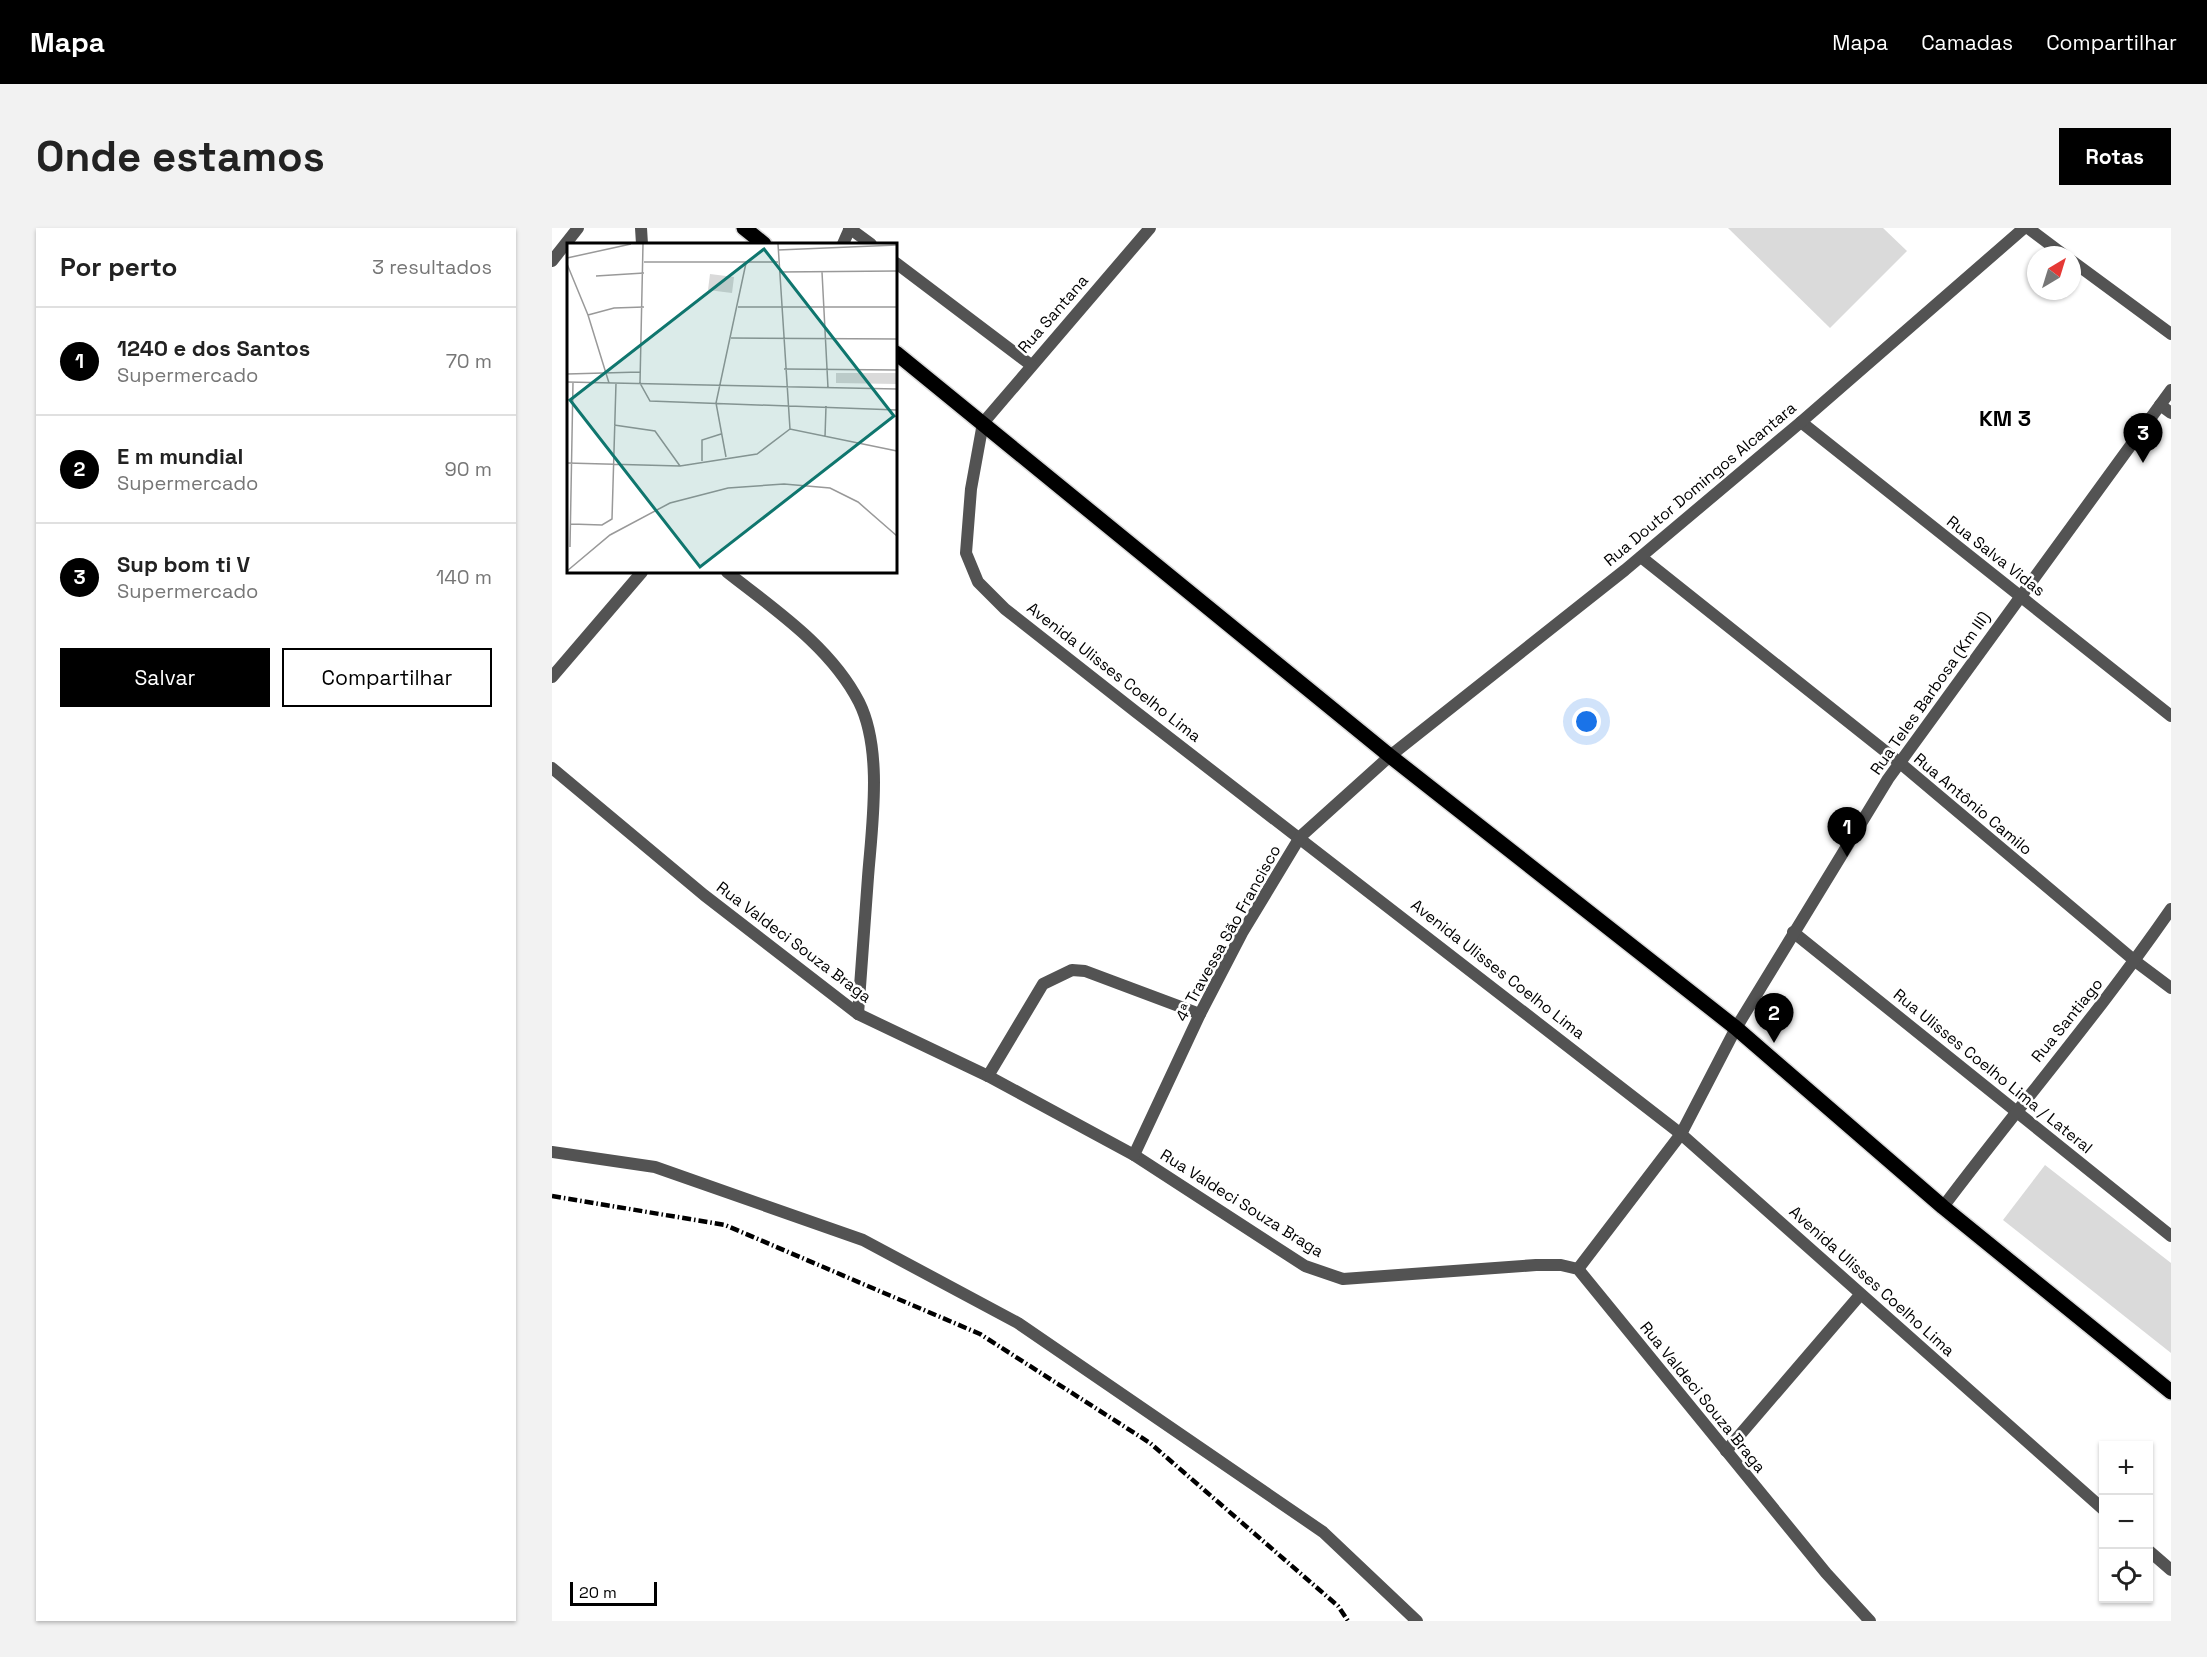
<!DOCTYPE html>
<html lang="pt">
<head>
<meta charset="utf-8">
<style>
	:root { --surface:#fff; --page:#f2f2f2; --text:#222; --muted:#767676; --line:#e0e0e0; --accent:#000 }
	body { margin:0; font-family:"Space Grotesk",sans-serif; background:var(--page); color:var(--text) }
	.controls { position:absolute; right:18px; bottom:18px; display:grid; overflow:hidden; border-radius:0px; box-shadow:0 2px 4px #0004 }
	.controls button { width:54px; height:54px; display:grid; place-items:center; padding:0; border:0; border-bottom:2px solid var(--line); background:var(--surface); color:var(--text); font:30px sans-serif }
	.compass { position:absolute; left:1475px; top:18px; width:54px; height:54px; border-radius:50%; background:var(--surface); box-shadow:0 2px 4px #0004; rotate:38deg }
	.scale { position:absolute; left:18px; bottom:15px; width:87px; box-sizing:border-box; padding-left:6px; border:3px solid #000; border-top:0; font-size:16px; line-height:21px; white-space:nowrap; color:#000; -webkit-text-stroke:4px #fff; paint-order:stroke }
	.you { position:absolute; left:1035px; top:494px; width:21px; height:21px; margin:-15px; border:4px solid #fff; border-radius:50%; background:#1a73e8; box-shadow:0 0 0 9px #1a73e833 }
	.badge { display:grid; place-items:center; width:39px; height:39px; border-radius:50%; background:var(--accent); color:#fff; font-size:20px; font-weight:700 }
	.pin { position:absolute; translate:-50% -50px; filter:drop-shadow(0 2px 3px #0008) }
	.pin::after { content:''; position:absolute; top:32px; width:21px; height:18px; background:inherit; clip-path:polygon(0 0,100% 0,50% 100%) }
	.list { margin:0; padding:0; list-style:none }
	h2 { display:flex; justify-content:space-between; align-items:center; height:78px; margin:0; padding:0 24px; font-size:26px }
	h2 small { font-size:20px; font-weight:400; color:var(--muted) }
	.list li { display:grid; grid-template-columns:39px 1fr auto; gap:18px; align-items:center; box-sizing:border-box; height:108px; padding:0 24px; border-top:2px solid var(--line) }
	.list b { display:block; font-size:22px; white-space:nowrap }
	.list p { margin:0; font-size:20px; white-space:nowrap; color:var(--muted) }
	.list em { font-size:20px; font-style:normal; color:var(--muted) }
	.actions { display:flex; gap:12px; padding:18px 24px }
	.actions a { flex:1; padding:14px 0; border:2px solid var(--accent); border-radius:0px; text-align:center; font-size:21px; color:var(--accent) }
	.actions .main { background:var(--accent); color:#fff }
	.icon { flex:none; width:33px; height:33px; fill:none; stroke:currentColor; stroke-width:2; stroke-linecap:round; stroke-linejoin:round }
	.map { position:relative; flex:none; width:1619px; height:1393px; overflow:hidden; border-radius:0px }
	header { display:flex; align-items:center; gap:36px; box-sizing:border-box; height:84px; padding:0 30px; background:var(--accent); color:#fff }
	header strong { font-size:28px }
	nav { display:flex; gap:33px; margin-inline-start:auto; font-size:21px }
	.intro { display:flex; align-items:center; justify-content:space-between; box-sizing:border-box; height:144px; padding:0 36px }
	h1 { margin:0; font-size:42px }
	.button { padding:15px 27px; border-radius:0px; background:var(--accent); color:#fff; font-size:21px; font-weight:700 }
	main { display:flex; gap:36px; padding:0 36px }
	aside { flex:1; background:var(--surface); border-radius:0px; box-shadow:0 2px 4px #0004 }
	.map>svg:first-child { display:block }
	.green { fill:#dadada }
	.lines { fill:none; stroke-linecap:round; stroke-linejoin:round }
	.primary-casing { stroke:#dbdbdb; stroke-width:18 }
	.lane { stroke:#535353; stroke-width:12 }
	.street { stroke:#535353; stroke-width:12 }
	.primary { stroke:#000; stroke-width:15 }
	.rail { stroke:#000; stroke-width:4.5; stroke-dasharray:9 3 1.5 3; stroke-linecap:butt }
	.labels { text-anchor:middle; dominant-baseline:central; stroke-width:5; stroke-linejoin:round; paint-order:stroke }
	.street-label { font-size:16px; fill:#000; stroke:#fff }
	.district-label { font-size:22px; font-weight:bold; fill:#000; stroke:#fff }
	.inset-road { fill:none; stroke:#999; stroke-width:1.5 }
	.view { fill:#0f766e; fill-opacity:0.15; stroke:#0f766e; stroke-width:3 }
	.inset-edge { fill:none; stroke:#000; stroke-width:3 }
</style>
</head>
<body>
<header>
<strong>Mapa</strong>
<nav><a>Mapa</a><a>Camadas</a><a>Compartilhar</a></nav>
</header>
<div class="intro"><h1>Onde estamos</h1><a class="button">Rotas</a></div>
<main>
<aside>
<h2>Por perto<small>3 resultados</small></h2>
<ul class="list">
<li><span class="badge">1</span><div><b>1240 e dos Santos</b><p>Supermercado</p></div><em>70 m</em></li>
<li><span class="badge">2</span><div><b>E m mundial</b><p>Supermercado</p></div><em>90 m</em></li>
<li><span class="badge">3</span><div><b>Sup bom ti V</b><p>Supermercado</p></div><em>140 m</em></li>
</ul>
<div class="actions"><a class="main">Salvar</a><a>Compartilhar</a></div>
</aside>
<div class="map">
<svg width="1619" height="1393" viewBox="0 0 1619 1393">
	<rect width="100%" height="100%" fill="#fff"/>
	<g class="green">
		<path d="M1176,0H1331L1355,23L1278,100Z"/>
		<path d="M1493,937L1619,1035V1125L1451,992Z"/>
	</g>
	<g class="lines">
		<defs>
			<g id="primary">
				<path d="M192,0L212,16"/>
				<path d="M344,125L838,528L1184,800L1391,979L1619,1164"/>
			</g>
		</defs>
		<use href="#primary" class="primary-casing"/>
		<path class="lane" d="M89,0L90,16"/>
		<g class="street">
			<path d="M297,0L319,16"/>
			<path d="M598,0L431,195L419,261L414,325L426,354L453,381L584,484L1129,906L1552,1282"/>
			<path d="M1476,0L1512,27"/>
			<path d="M291,16L298,0"/>
			<path d="M0,33L26,0"/>
			<path d="M1520,33L1619,106"/>
			<path d="M344,35L479,137"/>
			<path d="M1608,177L1619,185"/>
			<path d="M1249,194L1619,488"/>
			<path d="M1089,329L1348,535L1583,733L1619,760"/>
			<path d="M175,344C222,381 279,419 307,474C331,522 320,597 316,649C313,695 309,740 306,786"/>
			<path d="M0,449L90,344"/>
			<path d="M0,540L152,667L306,786L436,848L582,927L753,1038L791,1051L984,1037H1009L1026,1041L1274,1345L1318,1393"/>
			<path d="M1241,704L1619,1008"/>
			<path d="M436,848L491,756L520,742L533,743L648,786"/>
			<path d="M0,924L103,939L311,1012L466,1095L771,1304L865,1393"/>
			<path d="M582,927L648,786L690,705L748,609L838,528L1073,342L1249,194L1472,0"/>
			<path d="M1391,979C1466,879 1548,784 1619,681"/>
			<path d="M1026,1041L1129,906L1184,800L1336,551L1619,162"/>
			<path d="M1174,1223L1308,1067"/>
			<path d="M1596,1322L1619,1342"/>
		</g>
		<use href="#primary" class="primary"/>
		<path class="rail" d="M0,968L173,997L428,1106L598,1215L786,1378L796,1393"/>
	</g>
	<g class="labels">
		<g class="street-label">
			<text transform="translate(501 86) rotate(-49)">Rua Santana</text>
			<text transform="translate(1148 256) rotate(-40)">Rua Doutor Domingos Alcantara</text>
			<text transform="translate(1444 328) rotate(38)">Rua Salva Vidas</text>
			<text transform="translate(562 444) rotate(38)">Avenida Ulisses Coelho Lima</text>
			<text transform="translate(1378 465) rotate(-55)">Rua Teles Barbosa (Km III)</text>
			<text transform="translate(1421 576) rotate(40)">Rua Antônio Camilo</text>
			<text transform="translate(676 705) rotate(-61)">4ª Travessa São Francisco</text>
			<text transform="translate(242 714) rotate(37)">Rua Valdeci Souza Braga</text>
			<text transform="translate(946 741) rotate(38)">Avenida Ulisses Coelho Lima</text>
			<text transform="translate(1515 792) rotate(-51)">Rua Santiago</text>
			<text transform="translate(1441 843) rotate(39)">Rua Ulisses Coelho Lima / Lateral</text>
			<text transform="translate(690 975) rotate(32)">Rua Valdeci Souza Braga</text>
			<text transform="translate(1320 1053) rotate(42)">Avenida Ulisses Coelho Lima</text>
			<text transform="translate(1151 1169) rotate(51)">Rua Valdeci Souza Braga</text>
		</g>
		<g class="district-label">
			<text x="1453" y="190">KM 3</text>
		</g>
	</g>
	<g transform="translate(15 15)">
		<rect width="330" height="330" fill="#fff"/>
		<path d="M143,31L167,34L165,50L141,47ZM269,130H330V141L269,140Z" fill="#dadada"/>
		<path class="inset-road" d="M76,1L73,140L83,158L330,167M211,1L223,186M211,7L330,2M0,15L64,1M77,19H211M0,21L21,72L42,140M212,29L330,28M255,29L261,145M29,33L77,30M171,64H330M21,72L47,65L77,64M164,95L330,96M217,126L330,127M0,131L73,129M0,139L330,146M47,182L88,188L113,223M258,194L259,163M159,214L149,160L179,20M135,218V197L154,191M0,220L113,223L190,211L223,186L330,208M4,281L35,282L45,276L49,140M3,304L6,139M0,328L43,292L103,260L161,245L217,241L263,245L291,259L330,293"/>
		<path class="view" d="M197,6L327,173L133,324L3,157Z"/>
		<rect width="330" height="330" class="inset-edge"/>
	</g>
</svg>
<div class="controls">
<button>+</button>
<button>−</button>
<button><svg class="icon" aria-label="locate" viewBox="0 0 24 24"><circle cx="12" cy="12" r="6"/><path d="M12 2v4M12 18v4M2 12h4M18 12h4"/></svg></button>
</div>
<svg class="compass" viewBox="-18 -18 36 36"><path d="M0-13l5 13h-10z" fill="#e53935"/><path d="M0 13l5-13h-10z" fill="#767676"/></svg>
<div class="scale">20 m</div>
<div class="you"></div>
<div class="pin badge" style="left:1295px;top:629px">1</div>
<div class="pin badge" style="left:1222px;top:815px">2</div>
<div class="pin badge" style="left:1591px;top:235px">3</div>
</div>
</main>
</body>
</html>
